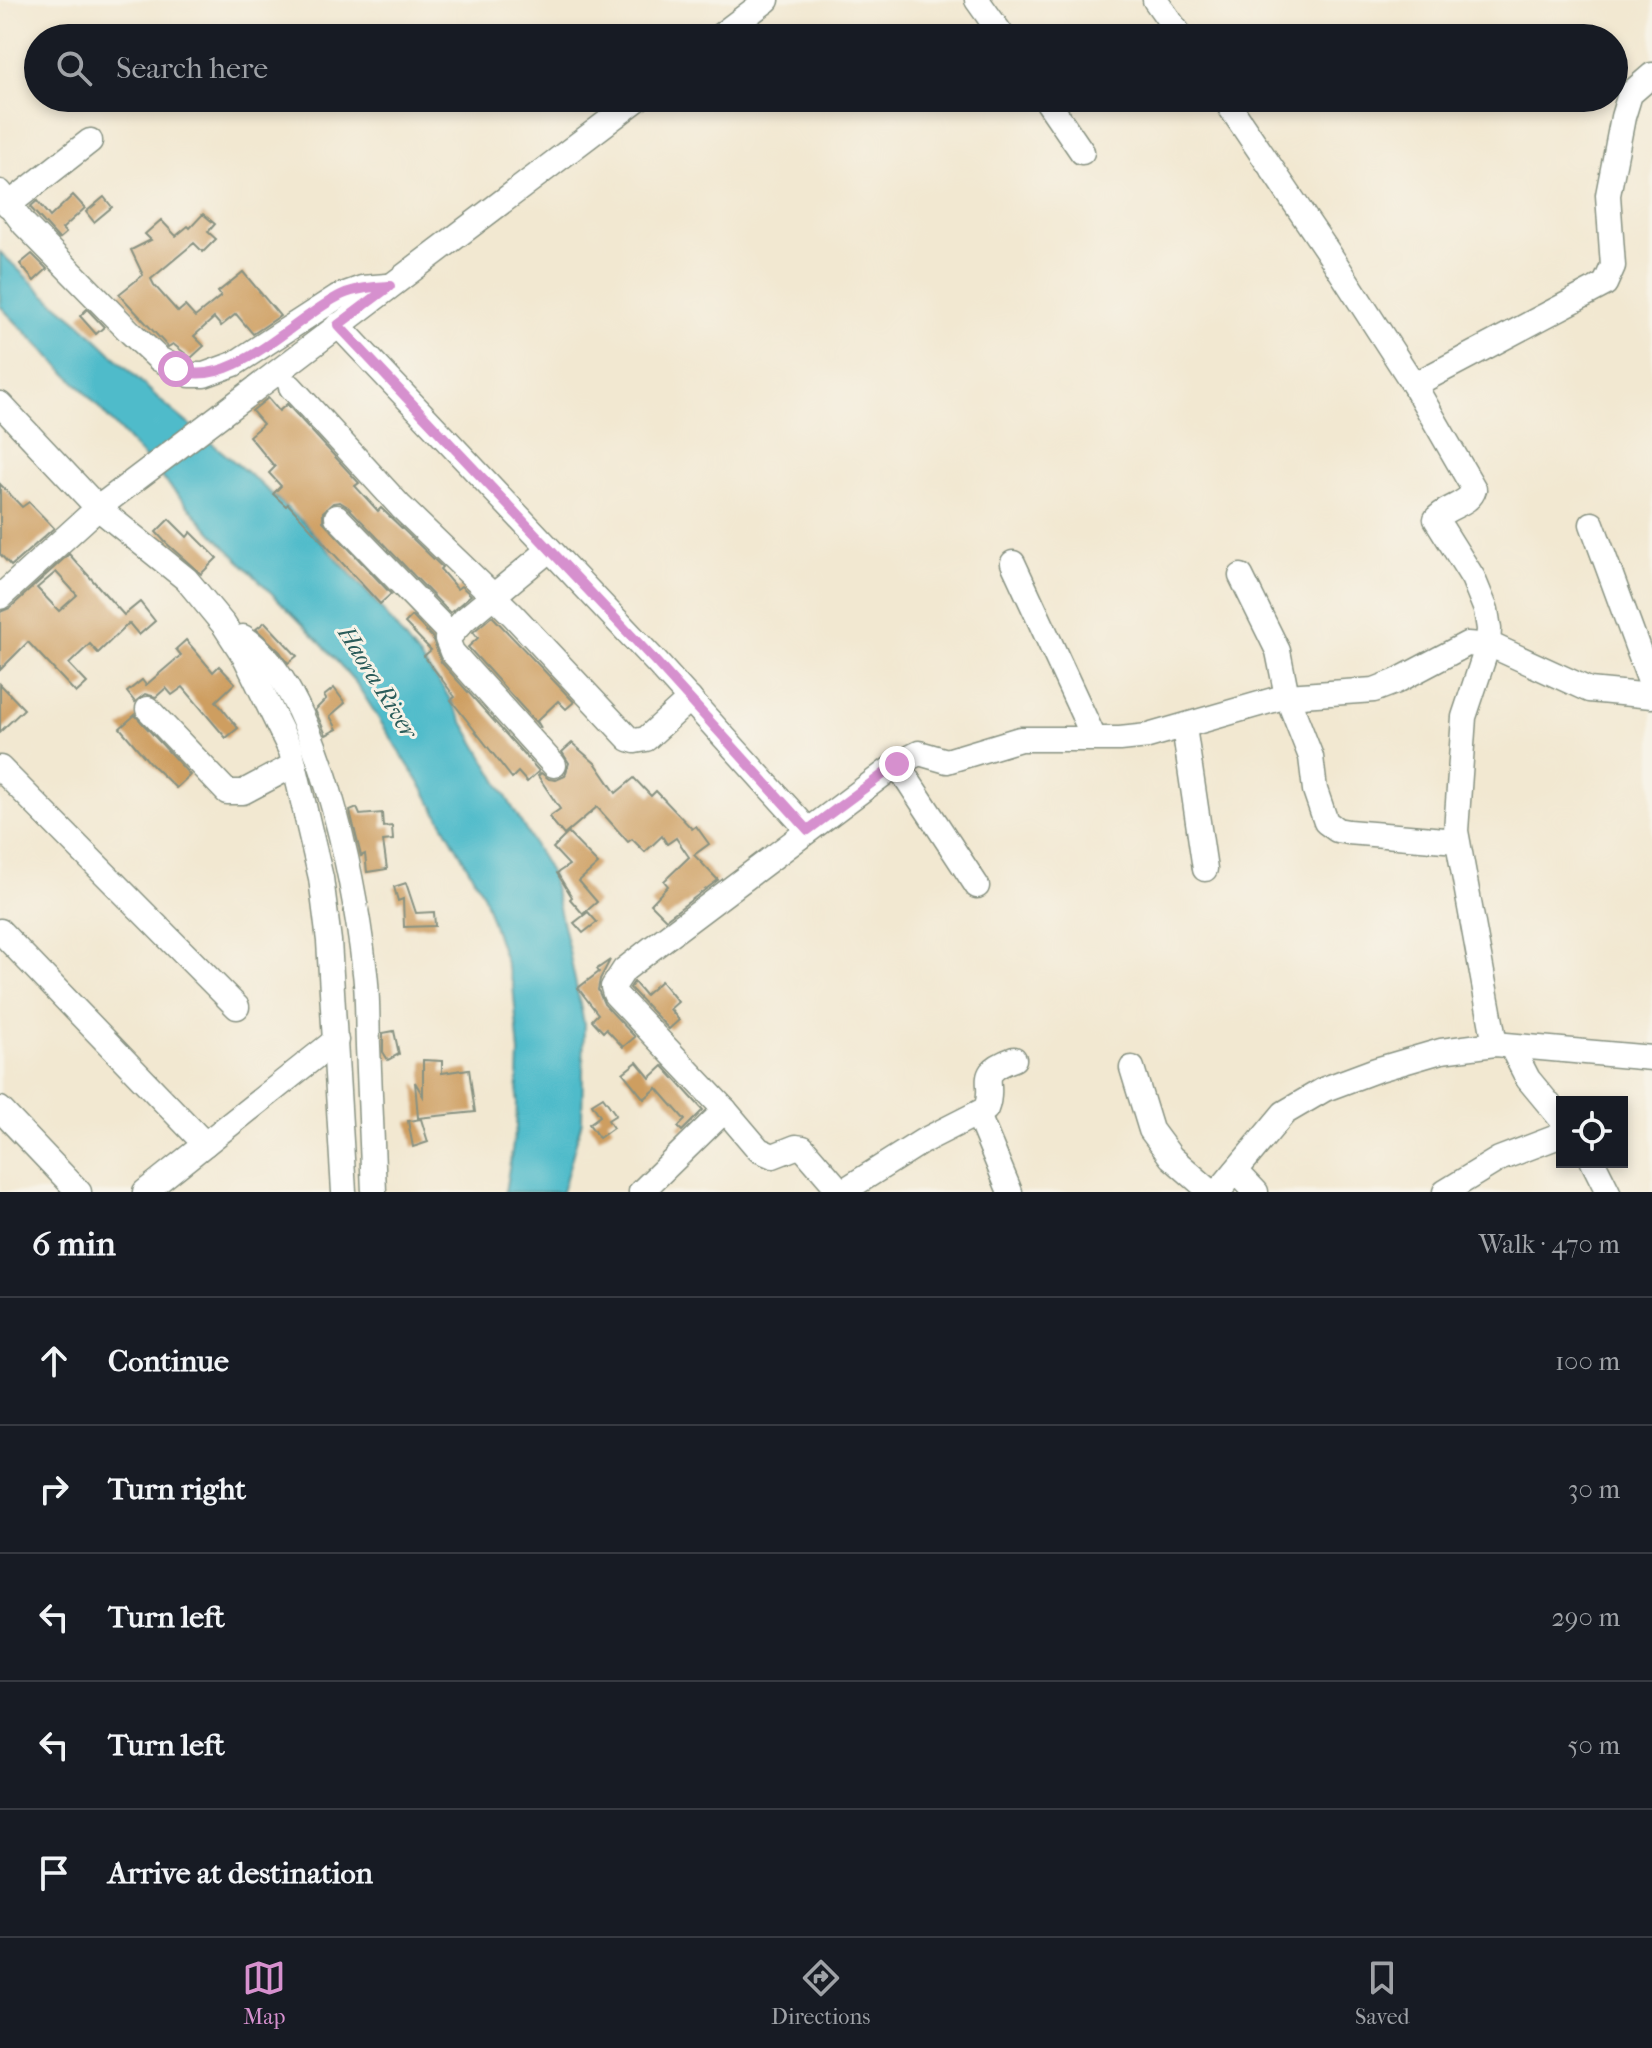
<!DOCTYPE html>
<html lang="en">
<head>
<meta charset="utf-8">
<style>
	:root { --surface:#171b24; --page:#20242c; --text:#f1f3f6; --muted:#9ea1a6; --line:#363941; --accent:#d690ce }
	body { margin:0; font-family:"IM FELL French Canon",serif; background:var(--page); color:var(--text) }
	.controls { position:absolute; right:24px; bottom:24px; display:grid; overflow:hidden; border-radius:0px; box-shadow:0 4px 12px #0003 }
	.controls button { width:72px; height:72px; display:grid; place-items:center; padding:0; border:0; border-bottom:2px solid var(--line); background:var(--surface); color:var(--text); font:40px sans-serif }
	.stop { position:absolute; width:24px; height:24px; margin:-18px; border:6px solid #d690ce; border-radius:50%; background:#fff }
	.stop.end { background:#d690ce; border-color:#fff; box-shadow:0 2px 8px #0008 }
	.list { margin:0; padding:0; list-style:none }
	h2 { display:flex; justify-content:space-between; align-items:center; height:104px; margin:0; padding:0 32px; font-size:34px }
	h2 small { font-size:26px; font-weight:400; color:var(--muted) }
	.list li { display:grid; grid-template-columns:52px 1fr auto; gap:24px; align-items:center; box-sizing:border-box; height:128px; padding:0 32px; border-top:2px solid var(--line) }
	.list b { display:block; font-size:30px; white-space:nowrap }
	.list em { font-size:26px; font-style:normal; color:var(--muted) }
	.icon { flex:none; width:44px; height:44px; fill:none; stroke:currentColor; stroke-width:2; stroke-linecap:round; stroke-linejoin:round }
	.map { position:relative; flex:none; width:1652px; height:1192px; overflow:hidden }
	.search { position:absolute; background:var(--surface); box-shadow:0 4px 12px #0003; left:24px; right:24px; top:24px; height:88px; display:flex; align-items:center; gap:20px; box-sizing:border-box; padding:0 28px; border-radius:44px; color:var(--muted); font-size:30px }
	.sheet { height:744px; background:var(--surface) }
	nav { display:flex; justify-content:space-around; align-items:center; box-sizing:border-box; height:112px; border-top:2px solid var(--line); background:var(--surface); font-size:22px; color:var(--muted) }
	nav a { display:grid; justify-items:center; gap:4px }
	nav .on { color:var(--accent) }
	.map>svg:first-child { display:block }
	.water { fill:#4fbbca; stroke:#377c7f; stroke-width:2 }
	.building { fill:#ce9e61; fill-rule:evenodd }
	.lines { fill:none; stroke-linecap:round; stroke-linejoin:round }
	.minor-casing { stroke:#889282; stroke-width:27 }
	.minor { stroke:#fff; stroke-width:24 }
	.route { stroke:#d690ce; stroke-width:10 }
	.labels { text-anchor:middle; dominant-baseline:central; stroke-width:6; stroke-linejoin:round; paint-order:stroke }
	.water-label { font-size:24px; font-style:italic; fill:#2b5c5a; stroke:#f7f3e8 }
</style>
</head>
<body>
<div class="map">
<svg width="1652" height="1192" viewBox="0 0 1652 1192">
	<rect width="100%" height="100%" fill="#f7f3e8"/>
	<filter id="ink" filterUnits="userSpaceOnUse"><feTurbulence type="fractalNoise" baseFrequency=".0125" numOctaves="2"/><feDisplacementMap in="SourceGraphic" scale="16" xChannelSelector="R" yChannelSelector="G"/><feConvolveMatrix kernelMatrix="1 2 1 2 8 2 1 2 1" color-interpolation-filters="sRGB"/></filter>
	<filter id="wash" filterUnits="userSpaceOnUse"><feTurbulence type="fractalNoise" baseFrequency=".006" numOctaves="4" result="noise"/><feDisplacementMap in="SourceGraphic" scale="32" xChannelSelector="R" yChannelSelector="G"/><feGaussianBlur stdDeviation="1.8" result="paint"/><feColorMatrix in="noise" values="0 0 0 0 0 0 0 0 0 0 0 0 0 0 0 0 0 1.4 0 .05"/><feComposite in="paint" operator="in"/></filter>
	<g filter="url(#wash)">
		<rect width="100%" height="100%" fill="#f2e8d1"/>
		<path class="water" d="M0,252L44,294L81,324L162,402L255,479L304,523L374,600L444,689L551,874L567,942L584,1023L582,1121L562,1192H505L516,1127L519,1053L513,985L483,894L424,790L356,683L319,641L214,535L83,390L0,306Z"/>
		<g id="blocks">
			<g class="building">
				<path d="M73,195L85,208L62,229L66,233L59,239L30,207L37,201L50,217Z"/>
				<path d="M104,197L112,207L94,222L86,212Z"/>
				<path d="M203,214L215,224L208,232L216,239L203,252L194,243L151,279L154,285L178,312L185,306L195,317L221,296L218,292L243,272L280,316L253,334L236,314L221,326L214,318L194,336L204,346L191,358L173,344L168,347L119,294L143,275L131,250L151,240L145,234L161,220L176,236L188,226L190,228Z"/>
				<path d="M32,254L47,269L34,281L20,264Z"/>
				<path d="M87,309L104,327L96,334L80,316Z"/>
				<path d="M268,398L279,411L287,404L359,483L355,486L378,511L381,508L442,567L440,569L457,589L461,586L471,595L450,613L348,507L340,502L333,503L323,512V521L391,594L380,604L288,504L286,506L273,494L281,486L269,473L275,467L249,436L263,424L252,411Z"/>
				<path d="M0,484L22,507L29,502L54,528L11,566L0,554Z"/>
				<path d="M169,519L187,537L191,532L217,558L201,574L166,543L156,532Z"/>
				<path d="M69,554L124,615L140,602L155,621L139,635L129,623L98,653L90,644L69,664L87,683L76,693L28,642L0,670V612L10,608ZM56,572L77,595L59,611L37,588Z"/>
				<path d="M412,616L432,637L441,662L539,771L527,782L518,772L512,778L451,700L455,697L424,656L431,650L405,623Z"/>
				<path d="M492,616L574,702L566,709L558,701L537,721L541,728L468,647L478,638L473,632Z"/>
				<path d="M265,622L297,656L288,663L280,652L256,629Z"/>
				<path d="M186,640L213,672L219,666L235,683L216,701L238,728L226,738L183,687L172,695L166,688L156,697L145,694L135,702L127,692L142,680L146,685L181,655L176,649Z"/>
				<path d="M0,684L24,709L0,732Z"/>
				<path d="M334,688L345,703L330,716L337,729L326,735L315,710L326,699L324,696Z"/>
				<path d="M135,715L190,775L176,788L149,762L120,728Z"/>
				<path d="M572,743L596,764L616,793L634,778L651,796L656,791L692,829L696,826L709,844L694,855L718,880L666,919L651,904L668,886L664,881L689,857L676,838L667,844L662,836L645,852L632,839L628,842L597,807L564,835L549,817L560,809L538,776L541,773L549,779L556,780L565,776L569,763L562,752Z"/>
				<path d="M357,808L360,815L382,813L383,827L392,826L393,840L383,841L387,869L367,872L365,854L361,856L350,811Z"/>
				<path d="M568,833L598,864L579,881L597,902L583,914L570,899L572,897L557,873L569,865L553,848Z"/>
				<path d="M406,883L416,913L434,912L435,926L404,927L403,899L398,901L394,887Z"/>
				<path d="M588,912L597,922L583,933L574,923Z"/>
				<path d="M610,960L600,979L598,990L604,1004L635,1037L623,1047L606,1029L603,1032L592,1020L598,1014L578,988L599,972L597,969Z"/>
				<path d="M661,981L678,1002L670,1009L679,1020L669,1029L630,988L634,982L645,995Z"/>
				<path d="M394,1031L399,1054L388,1060L383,1052V1033Z"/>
				<path d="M423,1060L442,1061V1073L469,1069L475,1112L418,1118L415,1082L423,1096Z"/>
				<path d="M637,1062L650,1078L663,1066L703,1110L682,1131L678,1127L685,1120L657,1088L644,1099L623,1073Z"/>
				<path d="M603,1097L616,1115L608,1120L613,1128L599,1138L589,1124L600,1116L592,1104Z"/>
				<path d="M421,1119L428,1142L413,1147L408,1121Z"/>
			</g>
		</g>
	</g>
	<g filter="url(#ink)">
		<use href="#blocks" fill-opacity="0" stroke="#889282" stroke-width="2"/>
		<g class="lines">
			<defs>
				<g id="minor">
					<path d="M977,0L1004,38"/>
					<path d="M1155,0L1182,38"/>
					<path d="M717,38L767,0"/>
					<path d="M1045,98L1082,152"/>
					<path d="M1224,98L1328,252L1414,385L1474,489C1470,505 1446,506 1436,519L1473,578L1486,610L1489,629L1488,645L1464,717L1456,831L1495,1044"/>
					<path d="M0,192L24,224L131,333L159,359L190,375H204L234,364L337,297L362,288L387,286"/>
					<path d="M8,205L90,141"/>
					<path d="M338,325L657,663L808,830"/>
					<path d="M1414,385L1605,284L1613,266L1608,195L1623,117L1630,94L1652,75"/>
					<path d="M291,387L401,507L513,615L629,739L635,741L646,739L690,699"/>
					<path d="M0,404L98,508L186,579L224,625L246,659L291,751L321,878L329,941L344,1192"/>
					<path d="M337,517L450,634"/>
					<path d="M1592,524L1652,687"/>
					<path d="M549,550L464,620L447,639L452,652L554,765"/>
					<path d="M1013,563L1094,738"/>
					<path d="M1241,576L1278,651L1287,696L1311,757L1315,790L1326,822L1337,830L1348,832L1457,841"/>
					<path d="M0,597L98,508L639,98"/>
					<path d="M243,637C320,688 355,886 365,973C368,997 367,1022 368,1046C370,1095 372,1143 374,1192"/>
					<path d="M148,709L227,792H243L294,765"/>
					<path d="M1184,727L1205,869"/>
					<path d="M897,764L977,886"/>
					<path d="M0,768L237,1007"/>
					<path d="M0,931L205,1144"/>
					<path d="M1511,1046L1528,1079L1562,1120"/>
					<path d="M1132,1068L1151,1130L1171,1157L1211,1192"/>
					<path d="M0,1109L79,1192"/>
					<path d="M978,1115L1010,1192"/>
					<path d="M1593,1162L1608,1192"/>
					<path d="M1236,1171L1256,1192"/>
					<path d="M145,1192L336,1040"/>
					<path d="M641,1192L725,1110"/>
					<path d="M841,1192L803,1148L796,1147L773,1156L759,1150L725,1110L615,994L613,987L624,970L651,949L897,764L919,753L947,761L1020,739H1120L1148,736L1287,696L1374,690L1395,682L1467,644L1493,646L1589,690L1652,696"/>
					<path d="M842,1192L923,1141L986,1109C997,1082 973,1074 1014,1059"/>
					<path d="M1218,1192L1284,1113L1325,1089L1376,1070L1441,1051L1495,1044L1652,1058"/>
					<path d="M1445,1192L1499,1159L1562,1135"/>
				</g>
			</defs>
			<use href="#minor" class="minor-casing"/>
			<use href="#minor" class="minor"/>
		</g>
	</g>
	<g class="lines" filter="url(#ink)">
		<path class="route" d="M176,369C230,393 295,317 341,295C356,288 373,287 390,286L338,325L657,663L808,830L897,764"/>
	</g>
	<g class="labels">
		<g class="water-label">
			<text transform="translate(378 682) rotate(58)">Haora River</text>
		</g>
	</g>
</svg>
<div class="controls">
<button><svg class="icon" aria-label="locate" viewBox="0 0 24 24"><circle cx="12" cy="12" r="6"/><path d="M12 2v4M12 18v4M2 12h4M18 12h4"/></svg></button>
</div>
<div class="stop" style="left:176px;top:369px"></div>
<div class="stop end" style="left:897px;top:764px"></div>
<div class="search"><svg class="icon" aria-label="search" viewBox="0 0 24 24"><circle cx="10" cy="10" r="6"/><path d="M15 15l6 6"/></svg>Search here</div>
</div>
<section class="sheet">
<h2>6 min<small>Walk · 470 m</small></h2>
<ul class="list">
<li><svg class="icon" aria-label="ahead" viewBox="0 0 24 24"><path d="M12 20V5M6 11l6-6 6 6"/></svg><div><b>Continue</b></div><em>100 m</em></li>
<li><svg class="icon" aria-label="right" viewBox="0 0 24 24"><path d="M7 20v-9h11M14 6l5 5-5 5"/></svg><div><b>Turn right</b></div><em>30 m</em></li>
<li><svg class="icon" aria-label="left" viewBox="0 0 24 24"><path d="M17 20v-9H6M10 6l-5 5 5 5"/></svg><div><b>Turn left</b></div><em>290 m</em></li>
<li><svg class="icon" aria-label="left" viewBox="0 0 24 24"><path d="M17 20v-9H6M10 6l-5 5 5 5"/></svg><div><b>Turn left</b></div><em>50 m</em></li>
<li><svg class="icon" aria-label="arrive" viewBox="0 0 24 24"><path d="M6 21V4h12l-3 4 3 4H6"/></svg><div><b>Arrive at destination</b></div></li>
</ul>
</section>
<nav>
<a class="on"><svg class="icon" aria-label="map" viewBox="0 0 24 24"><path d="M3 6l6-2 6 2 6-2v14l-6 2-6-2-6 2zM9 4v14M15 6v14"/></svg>Map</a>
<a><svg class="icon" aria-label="directions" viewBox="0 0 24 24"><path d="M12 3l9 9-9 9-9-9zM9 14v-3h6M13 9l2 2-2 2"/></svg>Directions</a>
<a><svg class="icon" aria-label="saved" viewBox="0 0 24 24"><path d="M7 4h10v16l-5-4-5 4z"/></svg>Saved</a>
</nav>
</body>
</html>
